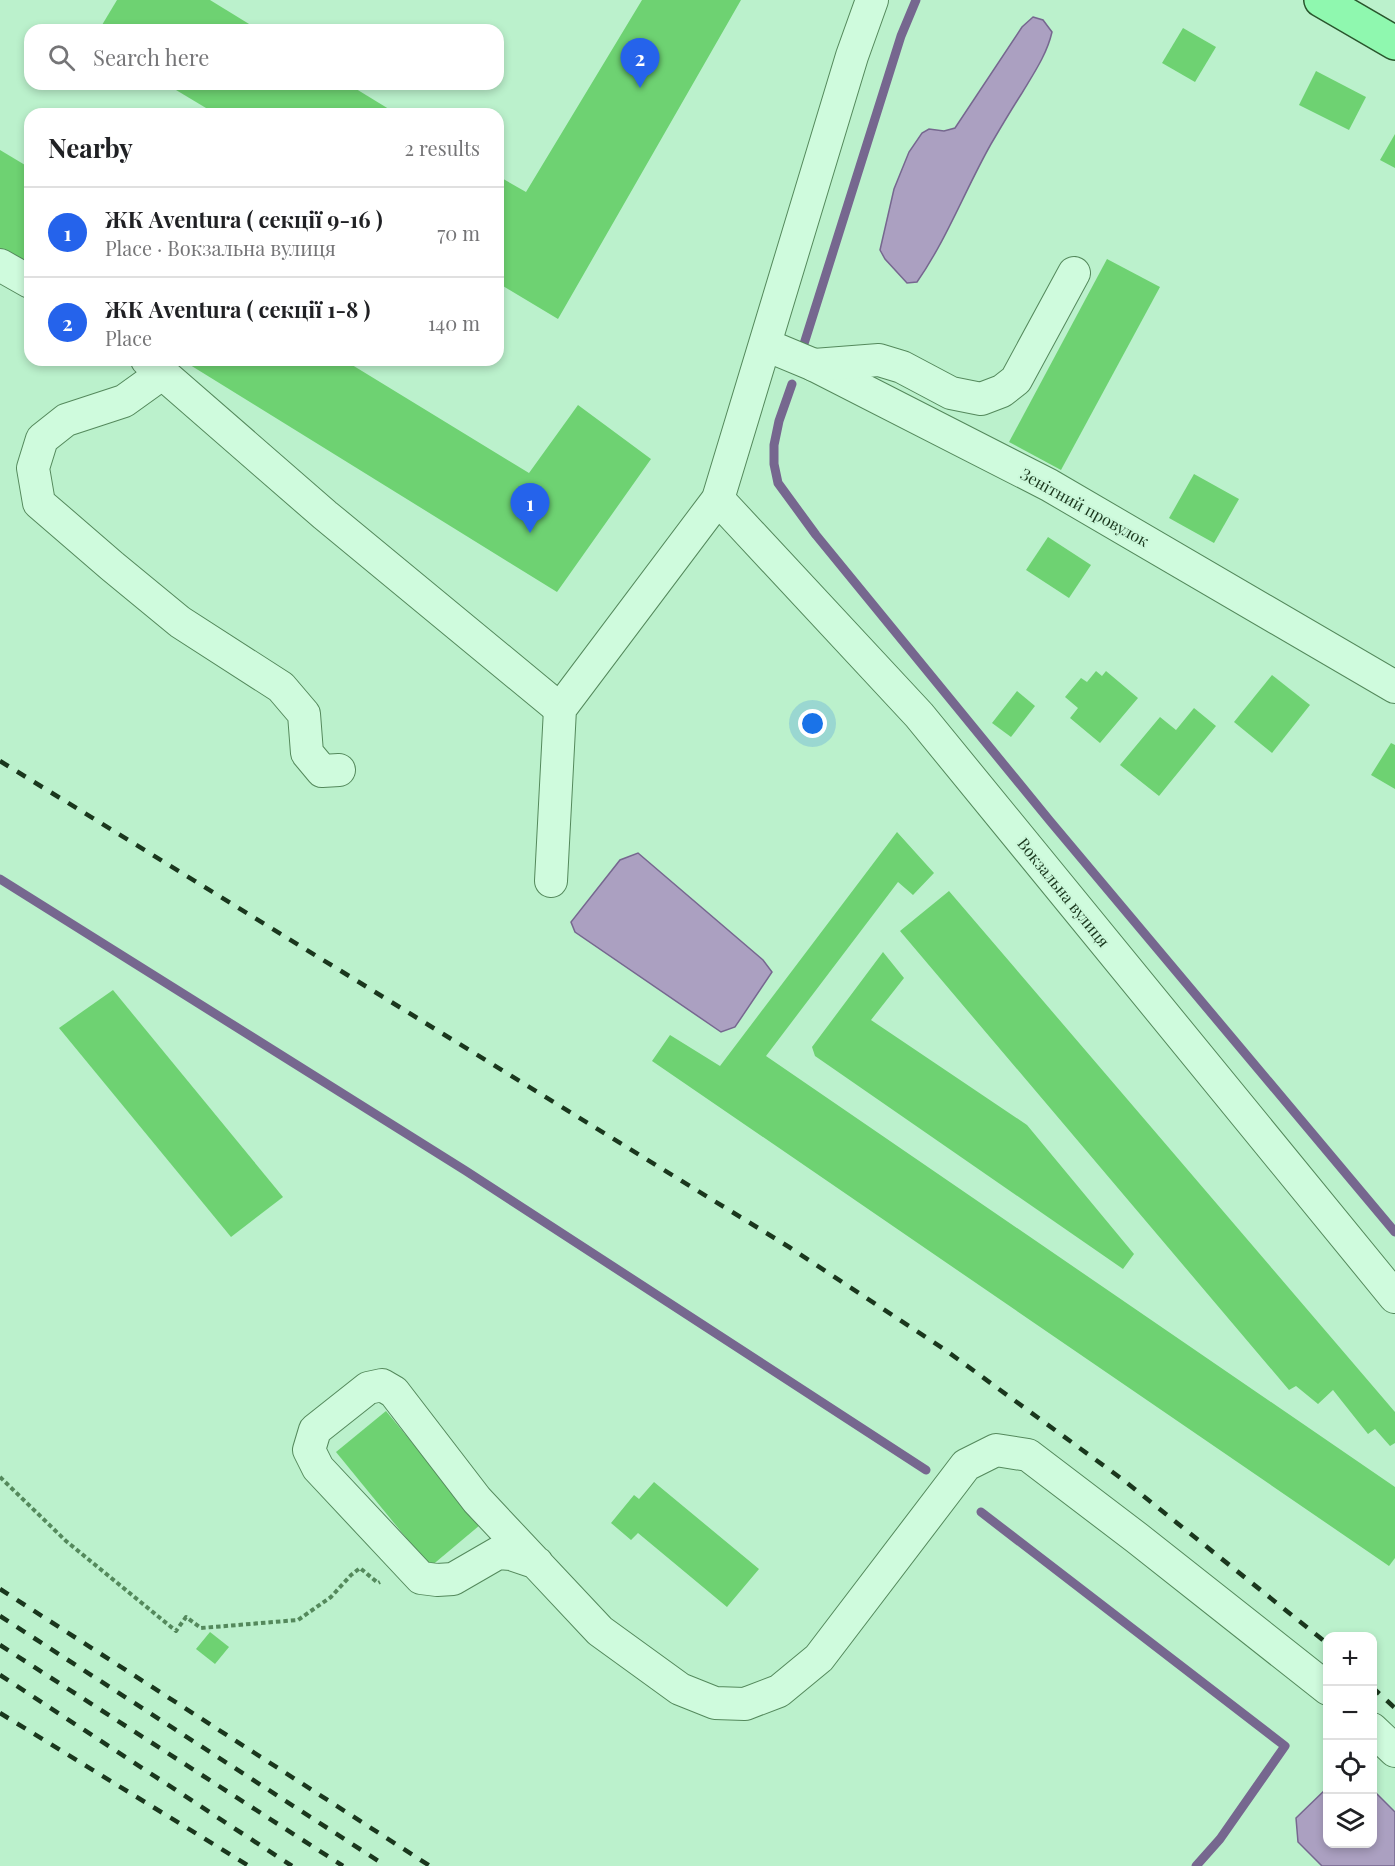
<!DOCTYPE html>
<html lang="en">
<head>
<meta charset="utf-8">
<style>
	:root { --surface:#fff; --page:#f2f2f2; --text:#202124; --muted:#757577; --line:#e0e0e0; --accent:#2563eb }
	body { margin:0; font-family:"Playfair Display",serif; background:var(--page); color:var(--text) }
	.controls { position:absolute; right:18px; bottom:18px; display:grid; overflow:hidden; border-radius:12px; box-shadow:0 3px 9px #0003 }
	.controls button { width:54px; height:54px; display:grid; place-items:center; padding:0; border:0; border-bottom:2px solid var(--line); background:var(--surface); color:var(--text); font:30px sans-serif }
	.you { position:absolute; left:813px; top:724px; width:21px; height:21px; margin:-15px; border:4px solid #fff; border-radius:50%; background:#1a73e8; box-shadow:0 0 0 9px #1a73e833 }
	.badge { display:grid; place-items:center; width:39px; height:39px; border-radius:50%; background:var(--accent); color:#fff; font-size:20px; font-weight:700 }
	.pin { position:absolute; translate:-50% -50px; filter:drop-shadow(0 2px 3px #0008) }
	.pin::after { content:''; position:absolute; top:32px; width:21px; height:18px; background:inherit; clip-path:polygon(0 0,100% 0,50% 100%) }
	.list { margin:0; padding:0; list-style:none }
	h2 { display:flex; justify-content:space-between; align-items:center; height:78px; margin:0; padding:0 24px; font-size:26px }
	h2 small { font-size:20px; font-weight:400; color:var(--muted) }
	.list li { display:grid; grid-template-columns:39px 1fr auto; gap:18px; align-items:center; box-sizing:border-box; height:90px; padding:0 24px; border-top:2px solid var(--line) }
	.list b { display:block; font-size:22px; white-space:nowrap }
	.list p { margin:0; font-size:20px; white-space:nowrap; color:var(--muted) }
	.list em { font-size:20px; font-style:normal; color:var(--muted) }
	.icon { flex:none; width:33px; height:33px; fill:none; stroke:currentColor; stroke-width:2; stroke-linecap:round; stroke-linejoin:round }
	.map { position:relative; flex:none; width:1395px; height:1866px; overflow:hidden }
	.search { position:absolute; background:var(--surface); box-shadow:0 3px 9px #0003; left:24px; top:24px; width:480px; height:66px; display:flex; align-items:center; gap:15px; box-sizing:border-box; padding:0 21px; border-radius:18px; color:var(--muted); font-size:22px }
	.panel { position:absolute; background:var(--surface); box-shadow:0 3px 9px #0003; left:24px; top:108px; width:480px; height:258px; border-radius:18px }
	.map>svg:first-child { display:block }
	.water { fill:#aba0c1; stroke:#76678f; stroke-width:1.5 }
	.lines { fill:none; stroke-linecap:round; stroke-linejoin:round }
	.stream { stroke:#76678f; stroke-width:9 }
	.building { fill:#6ed272 }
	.minor-casing { stroke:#54895c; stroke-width:34 }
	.major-casing { stroke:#29562d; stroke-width:36 }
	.path { stroke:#54895c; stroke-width:4; stroke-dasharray:4.5 3; stroke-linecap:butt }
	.minor { stroke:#cffbdd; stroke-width:32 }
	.major { stroke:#8ff8af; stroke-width:33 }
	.rail { stroke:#1a371d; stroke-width:4.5; stroke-dasharray:10 10; stroke-linecap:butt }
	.labels { text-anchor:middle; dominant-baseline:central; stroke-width:4.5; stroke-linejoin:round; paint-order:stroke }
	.street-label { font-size:16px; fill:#1a371d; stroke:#cbf8da }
</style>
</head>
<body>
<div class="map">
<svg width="1395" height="1866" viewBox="0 0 1395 1866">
	<rect width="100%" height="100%" fill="#bbf1cc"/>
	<g class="water">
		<path d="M1033,17L1043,20L1052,32C1047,54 1034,73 1022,93C1011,110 1001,127 991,144C965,190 947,239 917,282L907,283L885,259L880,250L894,189L909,152L922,133L929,129L944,131L955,128L1022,27Z"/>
		<path d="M638,853L763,960L772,972L735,1027L721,1032L575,932L571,922L620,860Z"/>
		<path d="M1327,1788L1328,1844H1372L1373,1790L1395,1812V1866H1322L1298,1842L1296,1818Z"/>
	</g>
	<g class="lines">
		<g class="stream">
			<path d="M803,347L901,36L916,0"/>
			<path d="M792,384L779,421L774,445V464L778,483L816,535L1050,821L1395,1232"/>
			<path d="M0,879L466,1171L926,1470"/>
			<path d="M981,1512L1285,1746L1220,1839L1196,1866"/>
		</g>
	</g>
	<g class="building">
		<path d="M117,0H210L259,30H99Z"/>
		<path d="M642,0H741L558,319L498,283V176L526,192Z"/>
		<path d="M1183,28L1216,47L1195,82L1162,63Z"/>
		<path d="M1316,71L1366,97L1349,130L1299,105Z"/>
		<path d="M166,84H348L397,114H216Z"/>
		<path d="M1395,134V168L1380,160Z"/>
		<path d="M0,150L30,168V266L0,248Z"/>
		<path d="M1107,259L1160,287L1061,470L1009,442Z"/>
		<path d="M182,360H344L529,473L578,405L651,459L557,592Z"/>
		<path d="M1194,474L1239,499L1214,543L1169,518Z"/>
		<path d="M1048,537L1091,565L1069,598L1026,570Z"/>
		<path d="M1096,671L1102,676L1106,671L1138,698L1100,743L1070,718L1078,708L1065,697L1081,678L1087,682Z"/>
		<path d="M1272,675L1310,705L1272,753L1234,722Z"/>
		<path d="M1017,691L1035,706L1011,737L992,723Z"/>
		<path d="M1194,708L1216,726L1159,796L1120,765L1160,717L1176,730Z"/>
		<path d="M1391,743L1395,745V789L1371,775Z"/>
		<path d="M897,832L934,873L913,895L898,882L766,1056L1395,1487V1558L1389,1566L652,1061L670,1035L720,1066Z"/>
		<path d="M949,891L1395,1412V1443L1390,1446L1375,1429L1368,1434L1333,1390L1318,1404L1296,1386L1289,1390L900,931Z"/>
		<path d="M883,952L904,978L871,1020L1027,1125L1134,1254L1123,1269L815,1056L812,1047Z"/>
		<path d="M113,990L283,1197L231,1237L59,1028Z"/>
		<path d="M386,1411L480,1525L430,1567L336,1452Z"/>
		<path d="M654,1482L759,1569L727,1607L638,1533L631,1540L611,1523L634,1495L639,1499Z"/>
		<path d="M210,1632L229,1647L215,1664L196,1649Z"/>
	</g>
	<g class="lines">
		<defs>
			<g id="minor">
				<path d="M0,265L30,282"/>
				<path d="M766,345L814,365L1049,485L1395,687"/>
				<path d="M147,360L325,515L560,709"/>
				<path d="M814,365L879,360L902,367L951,393L981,399L1002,391L1016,380L1074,273"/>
				<path d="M163,373L124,401L66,420L42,439L33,468L39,503L112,566L180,622L281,687L304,714L307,753L322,771L339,770"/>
				<path d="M718,499L919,715L1395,1297"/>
				<path d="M551,881L560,709L718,499L852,56L872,0"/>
				<path d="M537,1563L511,1554L498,1553L453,1579L437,1580L421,1578L318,1468L309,1450L315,1430L368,1388L382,1385L394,1392L477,1500L600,1631L680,1689L715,1703L745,1704L779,1691L819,1658L966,1465L996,1450L1028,1455L1137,1538L1328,1689"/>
				<path d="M1372,1729L1395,1751"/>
			</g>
			<path id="major" d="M1321,0L1395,43"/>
		</defs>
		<use href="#minor" class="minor-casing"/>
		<use href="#major" class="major-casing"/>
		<path class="path" d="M0,1477L66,1541L176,1631L186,1617L201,1628L298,1620L331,1597L351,1575L360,1568L378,1583L380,1582"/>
		<use href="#minor" class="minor"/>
		<use href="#major" class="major"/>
		<g class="rail">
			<path d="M0,761L789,1247L944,1349L1122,1479L1328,1644"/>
			<path d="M0,1589L430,1866"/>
			<path d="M0,1616L386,1866"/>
			<path d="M0,1645L343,1866"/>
			<path d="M0,1675L292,1866"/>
			<path d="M1372,1687L1395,1708"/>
			<path d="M0,1713L249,1866"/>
		</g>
	</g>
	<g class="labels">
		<g class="street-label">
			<text transform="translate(1085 507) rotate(29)">Зенітний провулок</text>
			<text transform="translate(1064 892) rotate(51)">Вокзальна вулиця</text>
		</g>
	</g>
</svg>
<div class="controls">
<button>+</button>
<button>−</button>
<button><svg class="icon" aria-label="locate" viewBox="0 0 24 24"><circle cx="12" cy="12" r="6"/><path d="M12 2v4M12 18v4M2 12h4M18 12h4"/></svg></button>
<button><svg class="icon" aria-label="layers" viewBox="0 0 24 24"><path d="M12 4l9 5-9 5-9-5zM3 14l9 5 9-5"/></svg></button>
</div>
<div class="you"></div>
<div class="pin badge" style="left:530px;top:533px">1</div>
<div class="pin badge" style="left:640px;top:88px">2</div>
<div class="search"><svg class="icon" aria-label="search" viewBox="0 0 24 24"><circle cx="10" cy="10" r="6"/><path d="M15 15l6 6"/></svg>Search here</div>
<section class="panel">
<h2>Nearby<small>2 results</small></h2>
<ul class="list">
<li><span class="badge">1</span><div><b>ЖК Aventura ( секції 9-16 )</b><p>Place · Вокзальна вулиця</p></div><em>70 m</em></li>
<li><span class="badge">2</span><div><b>ЖК Aventura ( секції 1-8 )</b><p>Place</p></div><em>140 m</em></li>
</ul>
</section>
</div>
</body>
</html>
